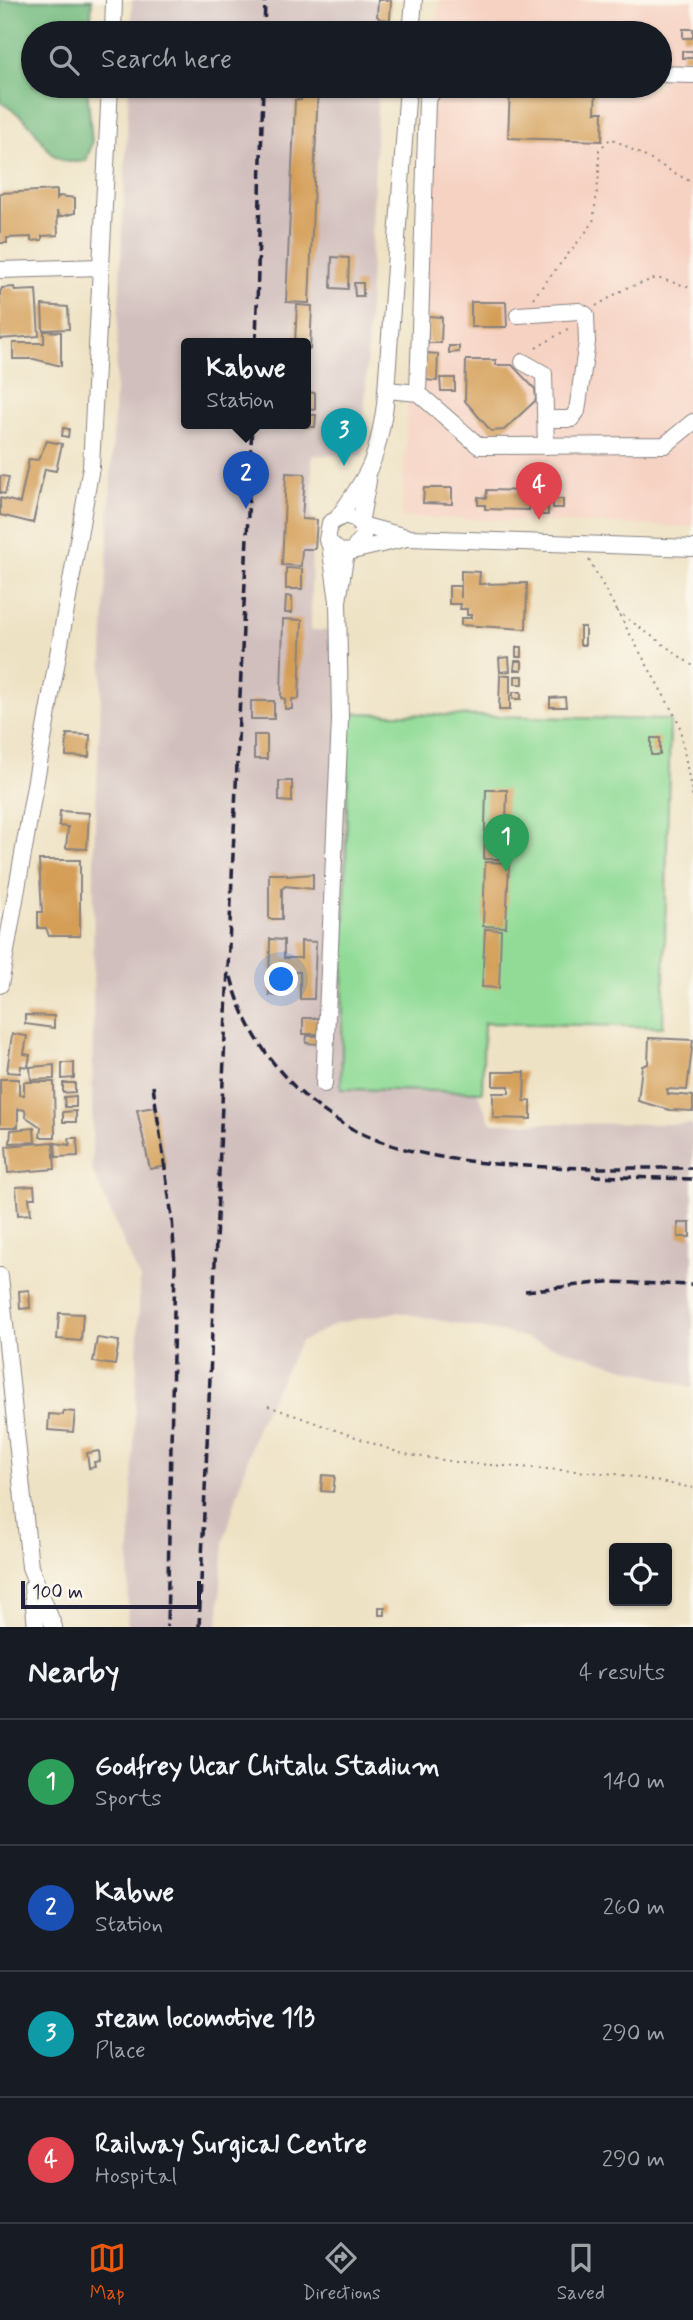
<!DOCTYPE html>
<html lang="en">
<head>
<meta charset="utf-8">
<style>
	:root { --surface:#171b24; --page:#20242c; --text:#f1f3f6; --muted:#9ea1a6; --line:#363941; --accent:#ea580c }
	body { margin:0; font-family:Mynerve,sans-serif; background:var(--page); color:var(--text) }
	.controls { position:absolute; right:21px; bottom:21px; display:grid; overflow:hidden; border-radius:7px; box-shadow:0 2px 5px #0004 }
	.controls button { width:63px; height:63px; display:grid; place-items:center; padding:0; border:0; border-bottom:2px solid var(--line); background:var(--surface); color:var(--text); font:35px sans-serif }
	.scale { position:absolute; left:21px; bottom:18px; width:180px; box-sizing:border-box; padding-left:7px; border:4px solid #22223b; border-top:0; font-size:19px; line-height:24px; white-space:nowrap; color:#22223b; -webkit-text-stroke:5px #fbf7ec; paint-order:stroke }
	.you { position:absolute; left:282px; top:980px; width:24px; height:24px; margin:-18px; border:5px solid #fff; border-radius:50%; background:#1a73e8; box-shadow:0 0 0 10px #1a73e833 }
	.badge { display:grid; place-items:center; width:46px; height:46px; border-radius:50%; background:var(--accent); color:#fff; font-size:23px; font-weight:700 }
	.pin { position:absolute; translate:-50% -58px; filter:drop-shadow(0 2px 4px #0008) }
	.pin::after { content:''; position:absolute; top:37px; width:24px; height:21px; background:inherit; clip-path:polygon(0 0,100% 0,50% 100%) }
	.popup { position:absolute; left:181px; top:338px; width:130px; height:91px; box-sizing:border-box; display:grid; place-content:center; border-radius:7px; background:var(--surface); filter:drop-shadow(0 2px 5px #0005); font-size:23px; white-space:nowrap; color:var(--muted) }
	.popup b { font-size:26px; color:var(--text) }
	.popup::after { content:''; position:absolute; left:50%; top:100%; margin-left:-14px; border:14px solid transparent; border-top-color:var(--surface) }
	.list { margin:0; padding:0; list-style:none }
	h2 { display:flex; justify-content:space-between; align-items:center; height:91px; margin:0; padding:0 28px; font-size:30px }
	h2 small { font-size:23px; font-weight:400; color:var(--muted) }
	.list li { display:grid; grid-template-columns:46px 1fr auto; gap:21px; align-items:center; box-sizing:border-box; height:126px; padding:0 28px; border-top:2px solid var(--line) }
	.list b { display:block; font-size:26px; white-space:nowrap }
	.list p { margin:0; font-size:23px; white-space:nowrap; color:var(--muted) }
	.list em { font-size:23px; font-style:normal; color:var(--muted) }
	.icon { flex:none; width:38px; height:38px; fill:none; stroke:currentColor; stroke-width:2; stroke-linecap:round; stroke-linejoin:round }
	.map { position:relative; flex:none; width:693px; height:1627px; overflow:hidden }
	.search { position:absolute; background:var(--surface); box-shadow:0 2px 5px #0004; left:21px; right:21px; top:21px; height:77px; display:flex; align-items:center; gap:18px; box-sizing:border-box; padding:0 24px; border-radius:38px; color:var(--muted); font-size:26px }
	.sheet { height:595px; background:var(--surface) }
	nav { display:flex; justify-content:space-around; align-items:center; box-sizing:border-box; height:98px; border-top:2px solid var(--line); background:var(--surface); font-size:19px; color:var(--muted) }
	nav a { display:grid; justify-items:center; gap:4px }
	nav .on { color:var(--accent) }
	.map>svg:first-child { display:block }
	.built { fill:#f6d2c3 }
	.industrial { fill:#d1bfbd; fill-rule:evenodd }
	.green { fill:#91db97; stroke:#5a7e69; stroke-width:2 }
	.forest { fill:#74bb80; stroke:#4b6e5e; stroke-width:2 }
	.building { fill:#d49e56 }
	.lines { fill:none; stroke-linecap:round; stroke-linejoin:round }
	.minor-casing { stroke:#888280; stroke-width:18 }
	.path { stroke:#888280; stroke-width:2; stroke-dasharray:2 5; stroke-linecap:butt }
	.minor { stroke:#fff; stroke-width:16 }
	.rail { stroke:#22223b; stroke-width:3.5; stroke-dasharray:10 5; stroke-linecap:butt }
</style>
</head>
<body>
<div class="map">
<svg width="693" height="1627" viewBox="0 0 693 1627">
	<rect width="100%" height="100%" fill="#fbf7ec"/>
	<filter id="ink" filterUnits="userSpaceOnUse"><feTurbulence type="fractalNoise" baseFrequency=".0143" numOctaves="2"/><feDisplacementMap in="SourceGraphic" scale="14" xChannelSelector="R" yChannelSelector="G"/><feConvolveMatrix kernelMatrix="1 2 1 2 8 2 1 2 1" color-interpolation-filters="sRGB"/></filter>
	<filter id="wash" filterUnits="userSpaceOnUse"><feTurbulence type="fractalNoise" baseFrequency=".00686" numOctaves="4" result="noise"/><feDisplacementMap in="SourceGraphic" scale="28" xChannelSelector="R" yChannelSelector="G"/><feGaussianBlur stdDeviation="1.57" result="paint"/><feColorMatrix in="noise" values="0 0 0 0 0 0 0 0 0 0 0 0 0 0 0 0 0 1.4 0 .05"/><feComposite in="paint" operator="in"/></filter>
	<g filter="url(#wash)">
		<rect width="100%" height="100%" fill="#eee2c4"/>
		<path class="built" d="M440,0H693V527L401,517L425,86H660V33H433Z"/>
		<g class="industrial">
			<path d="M132,0H381L380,33H131Z"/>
			<path d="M129,86H378L363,456L312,455L311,630L340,631L349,713L341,1089L477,1092L491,1123L693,1124V1388L511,1334L397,1312L338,1323L300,1342L257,1426L224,1541L218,1627H127L140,1279L92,1170L94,849ZM187,343H306V423H187Z"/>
		</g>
		<path class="green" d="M349,713L670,720L663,1027L484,1023L482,1092L341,1089Z"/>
		<path class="forest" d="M0,0H92L90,33H33V86H87L92,143L86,161C46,167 50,144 27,122C19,114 9,107 0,102Z"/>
		<g id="blocks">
			<g class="building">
				<path d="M378,0H391L390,20L380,19L377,16Z"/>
				<path d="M350,21H360V33H306V29L349,31Z"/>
				<path d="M382,28L398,29V33H382Z"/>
				<rect x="683" y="29" width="10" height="9"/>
				<rect x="682" y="51" width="11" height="7"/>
				<path d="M301,86H318L309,303L286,302L295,100H301Z"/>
				<path d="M510,86H596L595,112H603L602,141L508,138Z"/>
				<path d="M57,190V199L59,196L75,198V213L59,217L57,211L58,235L42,236V240L31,241V237L7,238V243H0V193Z"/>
				<path d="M332,257L349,258L348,289L331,288Z"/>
				<path d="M354,283H363V296H355Z"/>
				<path d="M14,287L15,291L36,290L39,336L0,339V292L2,288Z"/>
				<path d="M471,302H506L507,327H471Z"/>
				<path d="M42,305L68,307L69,329L43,330Z"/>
				<path d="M297,305L312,306L310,349L306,348V343H295Z"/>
				<path d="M428,316L442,317L441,343H428Z"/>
				<path d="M44,331L61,332V366L34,359H13V343H44Z"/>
				<path d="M449,346H459V352L449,353Z"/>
				<path d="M425,353L438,354L437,381L424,380Z"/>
				<path d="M466,360H496V365H512L535,389L536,400L504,430L491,431L465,401Z"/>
				<path d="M440,378H455V391H441Z"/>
				<path d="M306,392L315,393V410L306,409Z"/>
				<path d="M306,415H316L315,427H303Z"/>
				<path d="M63,428L69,429L68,437L62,436Z"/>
				<path d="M47,441L62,444L56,471L45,469L33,523L0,515V498L20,503L29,459L38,460Z"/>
				<path d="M286,473L305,474L302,519L317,520L315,549H302L301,566L282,565Z"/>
				<path d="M0,476L9,477L5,494L0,493Z"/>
				<path d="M424,488H452V504L423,503Z"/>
				<path d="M487,490L529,491V510L485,509V505H478V497L486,498Z"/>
				<rect x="535" y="496" width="13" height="19"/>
				<rect x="553" y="499" width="10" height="9"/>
				<path d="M286,568L302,569V589H286Z"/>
				<path d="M461,571L480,572L479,584L527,583L526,629L461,625V618H471V615H467V609H460L461,604H449V586H460L461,598Z"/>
				<path d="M286,596L292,597V613H285Z"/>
				<path d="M283,619L302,620L299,699H292V709H285V699L281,698Z"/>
				<rect x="580" y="627" width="5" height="18"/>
				<rect x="516" y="647" width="6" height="10"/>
				<path d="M509,657L510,671L500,672L499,658Z"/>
				<path d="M515,661H522V670H514Z"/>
				<path d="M500,675H510V710H499Z"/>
				<rect x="515" y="676" width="8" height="8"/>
				<rect x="513" y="692" width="8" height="7"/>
				<path d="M565,697L566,707H550V698Z"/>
				<rect x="251" y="701" width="23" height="18"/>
				<path d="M67,734L90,735L89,757L66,756Z"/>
				<rect x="254" y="735" width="13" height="24"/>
				<rect x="651" y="738" width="9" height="17"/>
				<path d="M279,781H292V802L279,801Z"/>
				<path d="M486,790H507L505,859H484Z"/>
				<path d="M60,811L89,813L87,849L66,848L68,827L59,826Z"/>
				<path d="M39,860H80V936H49L46,928H38V912H42Z"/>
				<path d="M485,862L509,863L506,927L483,926Z"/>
				<path d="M269,874H287V876L313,874V889L285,886L282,889V919H269Z"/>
				<path d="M485,929L501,930L499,988L482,987Z"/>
				<path d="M270,939L284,940V958H301V941L316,942L314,999H300V972H282V996L269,995Z"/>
				<path d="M25,1015L54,1016V1028L25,1024Z"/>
				<path d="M303,1018H319L318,1034H303Z"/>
				<path d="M12,1034L27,1036L24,1054L30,1055L28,1067L21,1066L20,1073L7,1072Z"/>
				<path d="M307,1036H319L318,1044L306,1043Z"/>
				<path d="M649,1038L693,1040L687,1090L667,1089L668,1094L693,1096V1111L670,1110L638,1101L642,1066L648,1064Z"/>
				<path d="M62,1063H74V1078L62,1079Z"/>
				<path d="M54,1065V1079L31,1080L30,1067Z"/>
				<path d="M493,1072H525L524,1101H531V1119L493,1118V1093H509V1086H493Z"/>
				<path d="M0,1079H19V1095H24V1082H54L55,1137H40L41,1127L26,1117L25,1110L18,1109V1127H0Z"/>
				<path d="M63,1083H75V1092L63,1093Z"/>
				<path d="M76,1096V1107H65L64,1097Z"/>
				<path d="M155,1107L167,1166L150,1169L137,1110Z"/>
				<path d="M76,1111V1122H63V1112Z"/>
				<path d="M34,1128L35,1142L10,1143L11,1130Z"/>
				<path d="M69,1138H77L78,1156L56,1157L55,1143L70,1145Z"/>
				<path d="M53,1142L55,1169L8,1173L6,1146Z"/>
				<path d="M34,1186L35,1198H29L31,1214L18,1215L16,1187Z"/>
				<rect x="678" y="1223" width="12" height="14"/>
				<path d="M29,1290L30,1308L20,1309L19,1291Z"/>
				<path d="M59,1313L83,1314L81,1341L57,1339Z"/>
				<path d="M97,1338L119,1341L115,1365L93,1362Z"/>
				<path d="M63,1411L75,1412L73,1432L48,1430L49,1414L63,1415Z"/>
				<path d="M99,1451L100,1461L94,1462L95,1467L89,1468L87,1453Z"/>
				<path d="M322,1475L335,1476L333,1492L321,1491Z"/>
				<rect x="379" y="1607" width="6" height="8"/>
			</g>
		</g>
	</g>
	<g filter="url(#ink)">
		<use href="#blocks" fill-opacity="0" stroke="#888280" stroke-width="2"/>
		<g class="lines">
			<defs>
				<g id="minor">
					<path d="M113,33L114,0"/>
					<path d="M411,33L414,0"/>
					<path d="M660,74L693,75"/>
					<path d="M0,270L101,267"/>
					<path d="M518,315L579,311L586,315L587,342L577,411L571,419H545"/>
					<path d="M523,362L544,374L546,446"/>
					<path d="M387,390L418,393L479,446L665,445L693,422"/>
					<path d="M418,393L427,101L436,86"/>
					<path d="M339,516C371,471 377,460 385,405L408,86"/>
					<path d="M360,523L368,481"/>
					<path d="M361,525L363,537L352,551L340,552L327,540L330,523L345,515L356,519L361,525L410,538L693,548"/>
					<path d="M330,545L338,601L346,552"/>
					<path d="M352,551L407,538"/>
					<path d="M0,985L91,467L110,86"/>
					<path d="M324,1084L340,720L338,601"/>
					<path d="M0,1276L30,1567L54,1627"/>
					<path d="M32,1587L36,1627"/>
				</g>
			</defs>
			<use href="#minor" class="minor-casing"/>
			<g class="path">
				<path d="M533,298L593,223L599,175V150L611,138L693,183"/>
				<path d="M596,306L626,288L657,278L693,288"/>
				<path d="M536,348L571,327"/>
				<path d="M589,560L679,723L693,800"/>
				<path d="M617,611L693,666"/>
				<path d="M268,1406L403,1454L463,1463L616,1474L693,1488"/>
			</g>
			<use href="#minor" class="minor"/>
			<g class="rail">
				<path d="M264,33L265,0"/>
				<path d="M256,343L263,86"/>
				<path d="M231,977C250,1051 306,1113 377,1140C465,1174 599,1167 693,1168"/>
				<path d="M153,1086L172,1217L175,1265L167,1627"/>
				<path d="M592,1176L693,1179"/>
				<path d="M525,1291L607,1282L693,1285"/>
				<path d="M199,1627L252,423"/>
			</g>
		</g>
	</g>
</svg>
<div class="controls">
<button><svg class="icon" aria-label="locate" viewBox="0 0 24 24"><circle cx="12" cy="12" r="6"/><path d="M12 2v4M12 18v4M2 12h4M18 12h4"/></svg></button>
</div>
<div class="scale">100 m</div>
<div class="you"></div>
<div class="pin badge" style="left:506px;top:872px;background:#2e9e5b">1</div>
<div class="pin badge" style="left:246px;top:509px;background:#1a4fb4">2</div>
<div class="popup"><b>Kabwe</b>Station</div>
<div class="pin badge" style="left:344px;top:466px;background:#0f9aa8">3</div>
<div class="pin badge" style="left:539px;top:520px;background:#e0444e">4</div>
<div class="search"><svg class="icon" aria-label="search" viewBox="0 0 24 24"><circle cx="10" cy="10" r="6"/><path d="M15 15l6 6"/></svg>Search here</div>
</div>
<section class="sheet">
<h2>Nearby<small>4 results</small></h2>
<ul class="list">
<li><span class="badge" style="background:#2e9e5b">1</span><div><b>Godfrey Ucar Chitalu Stadium</b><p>Sports</p></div><em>140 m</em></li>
<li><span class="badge" style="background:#1a4fb4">2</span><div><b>Kabwe</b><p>Station</p></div><em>260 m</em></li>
<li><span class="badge" style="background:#0f9aa8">3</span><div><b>steam locomotive 113</b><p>Place</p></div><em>290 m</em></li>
<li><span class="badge" style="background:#e0444e">4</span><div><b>Railway Surgical Centre</b><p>Hospital</p></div><em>290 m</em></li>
</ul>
</section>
<nav>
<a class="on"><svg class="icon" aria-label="map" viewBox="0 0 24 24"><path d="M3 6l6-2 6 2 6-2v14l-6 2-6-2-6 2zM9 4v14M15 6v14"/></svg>Map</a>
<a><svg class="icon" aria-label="directions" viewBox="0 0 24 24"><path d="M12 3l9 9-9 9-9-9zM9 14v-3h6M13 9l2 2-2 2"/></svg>Directions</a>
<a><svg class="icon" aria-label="saved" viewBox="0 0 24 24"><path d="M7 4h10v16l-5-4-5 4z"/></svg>Saved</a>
</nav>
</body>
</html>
